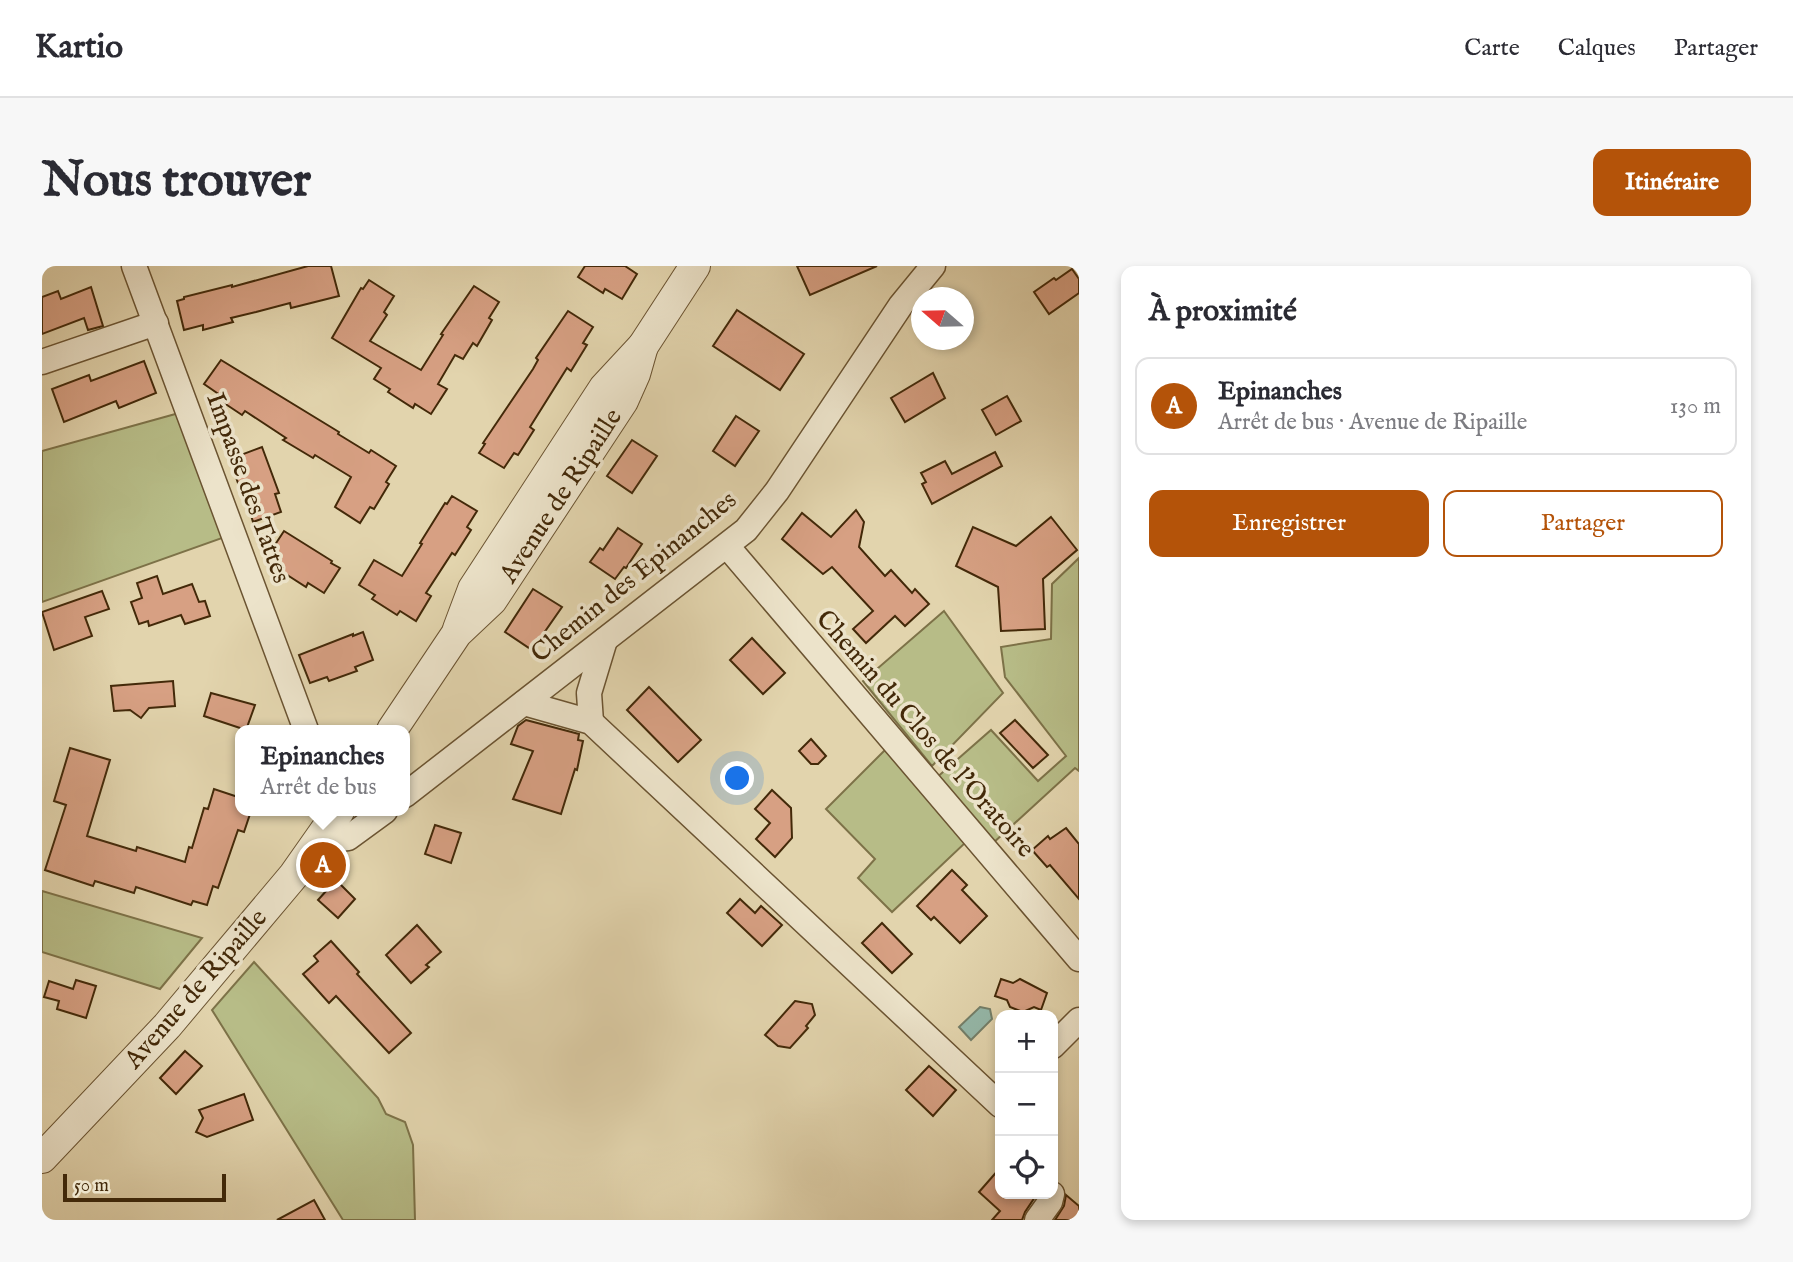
<!DOCTYPE html>
<html lang="fr">
<head>
<meta charset="utf-8">
<style>
	:root { --surface:#fff; --page:#f7f7f7; --text:#2b2b33; --muted:#7c7c81; --line:#e1e1e2; --accent:#b45309 }
	body { margin:0; font-family:"IM FELL English",serif; background:var(--page); color:var(--text) }
	.controls { position:absolute; right:21px; bottom:21px; display:grid; overflow:hidden; border-radius:14px; box-shadow:0 4px 10px #0003 }
	.controls button { width:63px; height:63px; display:grid; place-items:center; padding:0; border:0; border-bottom:2px solid var(--line); background:var(--surface); color:var(--text); font:35px sans-serif }
	.compass { position:absolute; left:869px; top:21px; width:63px; height:63px; border-radius:50%; background:var(--surface); box-shadow:0 4px 10px #0003; rotate:290deg }
	.scale { position:absolute; left:21px; bottom:18px; width:163px; box-sizing:border-box; padding-left:7px; border:4px solid #432909; border-top:0; font-size:19px; line-height:24px; white-space:nowrap; color:#432909; -webkit-text-stroke:5px #ece3ca; paint-order:stroke }
	.you { position:absolute; left:696px; top:513px; width:24px; height:24px; margin:-18px; border:5px solid #fff; border-radius:50%; background:#1a73e8; box-shadow:0 0 0 10px #1a73e833 }
	.badge { display:grid; place-items:center; width:46px; height:46px; border-radius:50%; background:var(--accent); color:#fff; font-size:23px; font-weight:700 }
	.pin { position:absolute; translate:-50% -50%; border:4px solid #fff; box-shadow:0 2px 7px #0006 }
	.popup { position:absolute; left:193px; top:459px; width:175px; height:91px; box-sizing:border-box; display:grid; place-content:center; border-radius:14px; background:var(--surface); filter:drop-shadow(0 2px 5px #0005); font-size:23px; white-space:nowrap; color:var(--muted) }
	.popup b { font-size:26px; color:var(--text) }
	.popup::after { content:''; position:absolute; left:50%; top:100%; margin-left:-14px; border:14px solid transparent; border-top-color:var(--surface) }
	.list { margin:0; padding:0; list-style:none }
	h2 { display:flex; justify-content:space-between; align-items:center; height:91px; margin:0; padding:0 28px; font-size:30px }
	h2 small { font-size:23px; font-weight:400; color:var(--muted) }
	.list li { display:grid; grid-template-columns:46px 1fr auto; gap:21px; align-items:center; box-sizing:border-box; height:98px; margin:0 14px 14px; padding:0 14px; border:2px solid var(--line); border-radius:14px }
	.list b { display:block; font-size:26px; white-space:nowrap }
	.list p { margin:0; font-size:23px; white-space:nowrap; color:var(--muted) }
	.list em { font-size:23px; font-style:normal; color:var(--muted) }
	.actions { display:flex; gap:14px; padding:21px 28px }
	.actions a { flex:1; padding:16px 0; border:2px solid var(--accent); border-radius:14px; text-align:center; font-size:24px; color:var(--accent) }
	.actions .main { background:var(--accent); color:#fff }
	.icon { flex:none; width:38px; height:38px; fill:none; stroke:currentColor; stroke-width:2; stroke-linecap:round; stroke-linejoin:round }
	.map { position:relative; flex:none; width:1037px; height:954px; overflow:hidden; border-radius:14px }
	header { display:flex; align-items:center; gap:42px; box-sizing:border-box; height:98px; padding:0 35px; background:var(--surface); border-bottom:2px solid var(--line) }
	header strong { font-size:33px }
	nav { display:flex; gap:38px; margin-inline-start:auto; font-size:24px }
	.intro { display:flex; align-items:center; justify-content:space-between; box-sizing:border-box; height:168px; padding:0 42px }
	h1 { margin:0; font-size:49px }
	.button { padding:18px 32px; border-radius:14px; background:var(--accent); color:#fff; font-size:24px; font-weight:700 }
	main { display:flex; gap:42px; padding:0 42px }
	aside { flex:1; background:var(--surface); border-radius:14px; box-shadow:0 4px 10px #0003 }
	.map>svg:first-child { display:block }
	.green { fill:#b7bc87; stroke:#7d7248; stroke-width:2 }
	.water { fill:#95b8a9; stroke:#747f69; stroke-width:2 }
	.building { fill:#d7a083; stroke:#432909; stroke-width:2 }
	.lines { fill:none; stroke-linecap:round; stroke-linejoin:round }
	.minor-casing { stroke:#6b5432; stroke-width:27 }
	.tertiary-casing { stroke:#6b5432; stroke-width:32 }
	.minor { stroke:#ece3ca; stroke-width:24 }
	.tertiary { stroke:#ece3ca; stroke-width:30 }
	.labels { text-anchor:middle; dominant-baseline:central; stroke-width:7; stroke-linejoin:round; paint-order:stroke }
	.street-label { font-size:26px; fill:#432909; stroke:#ece3ca }
</style>
</head>
<body>
<header>
<strong>Kartio</strong>
<nav><a>Carte</a><a>Calques</a><a>Partager</a></nav>
</header>
<div class="intro"><h1>Nous trouver</h1><a class="button">Itinéraire</a></div>
<main>
<div class="map">
<svg width="1037" height="954" viewBox="0 0 1037 954">
	<rect width="100%" height="100%" fill="#e2d4ad"/>
	<filter id="stains"><feTurbulence type="fractalNoise" baseFrequency=".00286" numOctaves="4"/><feColorMatrix values="0 0 0 0 .2 0 0 0 0 .09 0 0 0 0 .02 0 0 0 .5 -.17"/></filter>
	<radialGradient id="worn" r=".72"><stop offset=".6" stop-color="#630" stop-opacity="0"/><stop offset="1" stop-color="#630" stop-opacity=".3"/></radialGradient>
	<g class="green">
		<path d="M137,147L183,271L0,336V185Z"/>
		<path d="M1037,292V505L1033,502L950,578L893,513L949,464L996,515L1024,490L963,411L959,381L1009,373L1010,318Z"/>
		<path d="M902,345L961,427L890,500L821,415Z"/>
		<path d="M845,482L924,576L850,646L816,612L833,593L784,543Z"/>
		<path d="M0,625L160,672L118,723L0,686Z"/>
		<path d="M212,696L336,832L344,848L363,856L371,879L373,954H301L170,744Z"/>
	</g>
	<path class="water" d="M938,741L948,743L950,753L929,774L917,761Z"/>
	<g class="building">
		<path d="M266,0H289L297,30L249,42L248,37L214,46L189,52L191,56L161,64V59L142,64L135,35L142,33V31L190,19V21Z"/>
		<path d="M543,0H583L595,8L580,33L563,23L561,27L536,11Z"/>
		<path d="M755,0H835L768,29Z"/>
		<path d="M1030,3L1037,13V27L1007,48L992,26L1012,12L1014,14Z"/>
		<path d="M327,14L352,30L342,46L345,49L328,75L379,104L401,69L399,68L432,20L457,36L447,52L450,54L435,80L431,77L421,93L413,89L396,118L405,123L389,148L373,138L371,142L346,126L348,123L332,113L339,102L290,72L319,22L321,23Z"/>
		<path d="M49,21L61,60L46,64L42,52L0,68V31L16,25L19,33Z"/>
		<path d="M695,44L762,88L738,124L671,80Z"/>
		<path d="M526,45L551,61L541,77L545,79L529,105L525,102L488,161L492,164L476,189L472,187L462,202L437,187L443,178L441,177L491,103L496,94L494,92Z"/>
		<path d="M179,94L297,166L296,168L327,187L329,184L354,200L344,216L347,218L332,243L328,241L318,257L293,241L309,211L273,189L271,192L241,174L244,172L203,145L200,149L176,133L178,129L162,118Z"/>
		<path d="M102,95L114,127L77,142L74,135L22,156L10,123L47,109L49,115Z"/>
		<path d="M891,107L903,132L863,156L849,132Z"/>
		<path d="M965,130L979,155L954,169L940,144Z"/>
		<path d="M694,150L717,165L693,200L671,185Z"/>
		<path d="M590,174L615,190L590,227L565,210Z"/>
		<path d="M220,181L237,227L233,228L239,246L211,256L208,246L206,247L188,193Z"/>
		<path d="M953,186L960,200L890,238L880,218L884,216L879,207L903,195L910,208Z"/>
		<path d="M410,230L435,245L425,261L429,264L413,289L410,287L384,327L389,330L374,355L358,345L355,349L330,333L333,329L317,319L332,294L360,310L380,278L378,277L403,237L405,238Z"/>
		<path d="M814,244L822,256L817,281L843,310L849,304L870,327L873,323L887,338L863,360L853,350L824,377L811,363L831,345L790,301L781,308L740,273L760,247L789,271Z"/>
		<path d="M1009,251L1035,284L1001,313L1003,363L959,365L956,321L914,300L931,261L974,280Z"/>
		<path d="M576,262L600,278L584,302L582,301L573,313L548,296L558,282L561,284Z"/>
		<path d="M242,265L290,295L289,297L298,302L282,327L266,317L264,321L239,305L241,301L225,291Z"/>
		<path d="M115,310L121,328L150,318L157,336L163,335L168,350L143,358L139,349L107,360L106,355L97,358L89,336L100,332L95,317Z"/>
		<path d="M491,323L520,341L490,384L463,366Z"/>
		<path d="M60,325L67,343L43,351L50,370L12,384L0,346Z"/>
		<path d="M321,366L331,394L313,401L315,405L287,415L285,411L268,417L257,389L311,368V370Z"/>
		<path d="M710,372L743,407L721,428L688,394Z"/>
		<path d="M131,415L133,440L107,442L99,452L88,444L72,445L69,420Z"/>
		<path d="M607,421L659,474L636,496L585,444Z"/>
		<path d="M169,427L213,439L204,464L162,450Z"/>
		<path d="M484,454L537,468L536,474L541,475L535,504L533,503L519,548L471,533L491,485L469,478L476,460Z"/>
		<path d="M973,454L1006,489L991,502L958,467Z"/>
		<path d="M769,473L784,490L776,498H769L757,485Z"/>
		<path d="M28,482L68,494L45,570L94,585L95,581L143,596L147,581L150,582L162,542L166,543L172,523L199,532V545H209L202,566L196,564L176,622L171,620L165,639L151,635L149,639L94,621L92,627L53,615L51,620L3,604L24,539L12,535Z"/>
		<path d="M730,524L749,542L750,572L733,591L714,573L728,557L713,543Z"/>
		<path d="M393,559L419,567L409,597L383,588Z"/>
		<path d="M1024,562L1037,578V633L1008,599L1005,601L990,584L1006,570L1008,573Z"/>
		<path d="M910,604L925,619L920,624L945,650L918,677L892,651L889,654L875,640Z"/>
		<path d="M294,614L313,633L296,652L276,634Z"/>
		<path d="M698,633L713,647L719,640L740,659L720,680L685,647Z"/>
		<path d="M840,657L870,688L850,707L820,677Z"/>
		<path d="M375,659L399,686L384,699L387,701L369,717L344,689Z"/>
		<path d="M289,675L317,706L315,708L369,767L347,787L294,730L287,737L261,708L276,695L272,690Z"/>
		<path d="M959,713L971,717L978,713L1005,727L999,744L992,741L981,746L968,741L965,734L953,730Z"/>
		<path d="M34,714L54,720L44,752L15,743L17,735L2,731L7,715L31,723Z"/>
		<path d="M753,735L770,738L773,749L764,760L766,762L748,782L736,780L723,769Z"/>
		<path d="M143,785L160,800L134,828L118,812Z"/>
		<path d="M887,800L914,824L891,850L864,824Z"/>
		<path d="M202,828L211,854L165,871L154,866L161,852L157,844Z"/>
		<path d="M958,902V928H995L983,946L980,954H950L958,945L937,926Z"/>
		<path d="M1024,929L1037,940V954H1013L1022,940Z"/>
		<path d="M272,934L283,954H235Z"/>
	</g>
	<g class="lines">
		<defs>
			<g id="minor">
				<path d="M92,0L264,464"/>
				<path d="M0,96L114,57"/>
				<path d="M685,280L1037,693"/>
				<path d="M482,437L549,456L958,839"/>
				<path d="M549,456L547,427L563,374"/>
				<path d="M363,529L704,264L735,225L859,39L891,0"/>
				<path d="M284,564L297,573L306,572L343,545"/>
				<path d="M1011,780L1037,754"/>
				<path d="M995,954L1008,936L1010,928"/>
			</g>
			<g id="tertiary">
				<path d="M416,363L431,323L562,122L601,80L653,0"/>
				<path d="M350,464L415,367L450,334L581,135L593,108L601,80"/>
				<path d="M0,892L125,760L252,609L297,545"/>
			</g>
		</defs>
		<use href="#minor" class="minor-casing"/>
		<use href="#tertiary" class="tertiary-casing"/>
		<use href="#minor" class="minor"/>
		<use href="#tertiary" class="tertiary"/>
	</g>
	<g class="labels">
		<g class="street-label">
			<text transform="translate(206 222) rotate(70)">Impasse des Tattes</text>
			<text transform="translate(519 230) rotate(-57)">Avenue de Ripaille</text>
			<text transform="translate(592 311) rotate(-39)">Chemin des Epinanches</text>
			<text transform="translate(883 468) rotate(49)">Chemin du Clos de l'Oratoire</text>
			<text transform="translate(154 723) rotate(-49)">Avenue de Ripaille</text>
		</g>
	</g>
	<rect width="100%" height="100%" filter="url(#stains)"/>
	<rect width="100%" height="100%" fill="url(#worn)"/>
</svg>
<div class="controls">
<button>+</button>
<button>−</button>
<button><svg class="icon" aria-label="locate" viewBox="0 0 24 24"><circle cx="12" cy="12" r="6"/><path d="M12 2v4M12 18v4M2 12h4M18 12h4"/></svg></button>
</div>
<svg class="compass" viewBox="-18 -18 36 36"><path d="M0-13l5 13h-10z" fill="#e53935"/><path d="M0 13l5-13h-10z" fill="#7c7c81"/></svg>
<div class="scale">50 m</div>
<div class="you"></div>
<div class="pin badge" style="left:281px;top:599px">A</div>
<div class="popup"><b>Epinanches</b>Arrêt de bus</div>
</div>
<aside>
<h2>À proximité<small></small></h2>
<ul class="list">
<li><span class="badge">A</span><div><b>Epinanches</b><p>Arrêt de bus · Avenue de Ripaille</p></div><em>130 m</em></li>
</ul>
<div class="actions"><a class="main">Enregistrer</a><a>Partager</a></div>
</aside>
</main>
</body>
</html>
